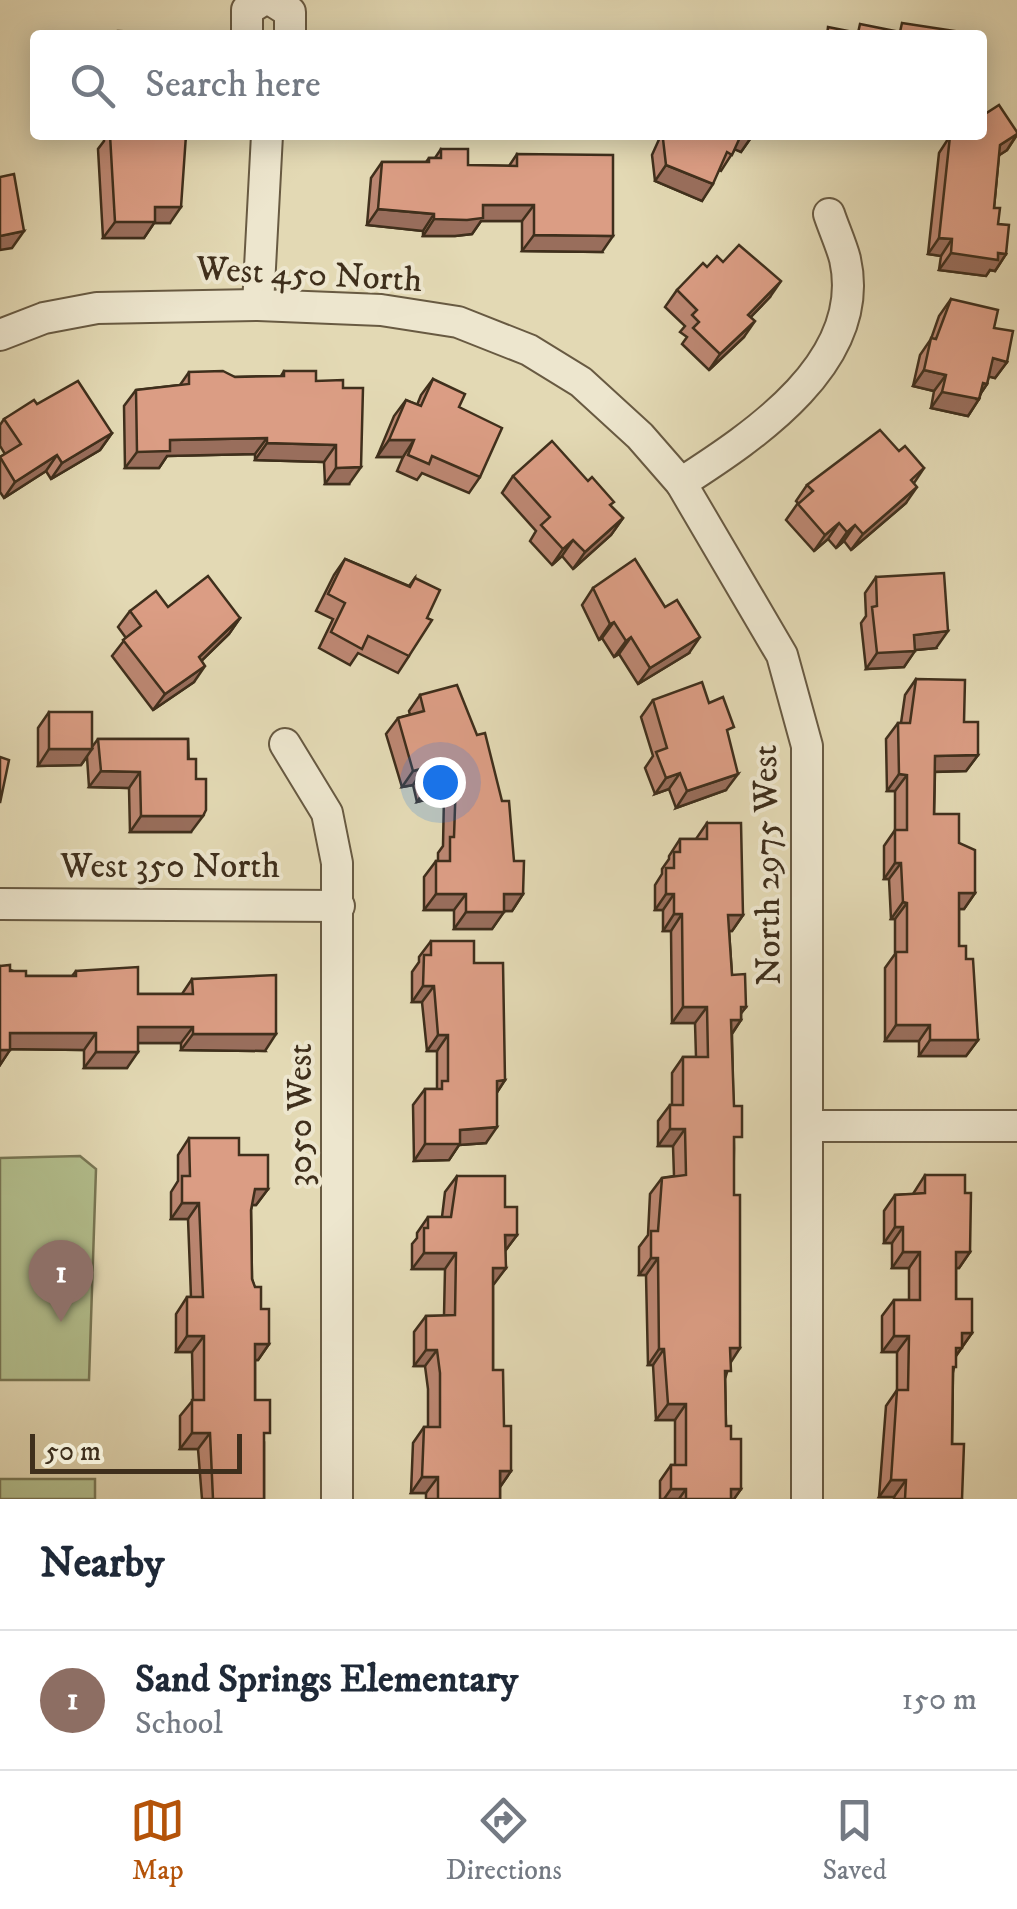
<!DOCTYPE html>
<html lang="en">
<head>
<meta charset="utf-8">
<style>
	:root { --surface:#fff; --page:#f2f2f3; --text:#1f2937; --muted:#747a83; --line:#e0e1e3; --accent:#b45309 }
	body { margin:0; font-family:"IM FELL DW Pica",serif; background:var(--page); color:var(--text) }
	.scale { position:absolute; left:30px; bottom:25px; width:212px; box-sizing:border-box; padding-left:10px; border:5px solid #3f2f1c; border-top:0; font-size:28px; line-height:35px; white-space:nowrap; color:#3f2f1c; -webkit-text-stroke:8px #ede6ce; paint-order:stroke }
	.you { position:absolute; left:440px; top:782px; width:35px; height:35px; margin:-25px; border:8px solid #fff; border-radius:50%; background:#1a73e8; box-shadow:0 0 0 15px #1a73e833 }
	.badge { display:grid; place-items:center; width:65px; height:65px; border-radius:50%; background:var(--accent); color:#fff; font-size:32px; font-weight:700 }
	.pin { position:absolute; translate:-50% -82px; filter:drop-shadow(0 2px 5px #0008) }
	.pin::after { content:''; position:absolute; top:52px; width:35px; height:30px; background:inherit; clip-path:polygon(0 0,100% 0,50% 100%) }
	.list { margin:0; padding:0; list-style:none }
	h2 { display:flex; justify-content:space-between; align-items:center; height:130px; margin:0; padding:0 40px; font-size:42px }
	h2 small { font-size:32px; font-weight:400; color:var(--muted) }
	.list li { display:grid; grid-template-columns:65px 1fr auto; gap:30px; align-items:center; box-sizing:border-box; height:140px; padding:0 40px; border-top:2px solid var(--line) }
	.list b { display:block; font-size:38px; white-space:nowrap }
	.list p { margin:0; font-size:32px; white-space:nowrap; color:var(--muted) }
	.list em { font-size:32px; font-style:normal; color:var(--muted) }
	.icon { flex:none; width:55px; height:55px; fill:none; stroke:currentColor; stroke-width:2; stroke-linecap:round; stroke-linejoin:round }
	.map { position:relative; flex:none; width:1017px; height:1499px; overflow:hidden }
	.search { position:absolute; background:var(--surface); box-shadow:0 5px 25px #0003; left:30px; right:30px; top:30px; height:110px; display:flex; align-items:center; gap:25px; box-sizing:border-box; padding:0 35px; border-radius:10px; color:var(--muted); font-size:38px }
	.sheet { height:270px; background:var(--surface) }
	nav { display:flex; justify-content:space-around; align-items:center; box-sizing:border-box; height:140px; border-top:2px solid var(--line); background:var(--surface); font-size:28px; color:var(--muted) }
	nav a { display:grid; justify-items:center; gap:5px }
	nav .on { color:var(--accent) }
	.map>svg:first-child { display:block }
	.green { fill:#b3bf8e; stroke:#797755; stroke-width:2.5 }
	.lines { fill:none; stroke-linecap:round; stroke-linejoin:round }
	.minor-casing { stroke:#685a42; stroke-width:34 }
	.minor { stroke:#ede6ce; stroke-width:30 }
	.wall { fill:#bc8772; stroke:#3f2f1c; stroke-width:2.5 }
	.shaded-wall { fill:#996e5c; stroke:#3f2f1c; stroke-width:2.5 }
	.building { fill:#db9d84; stroke:#3f2f1c; stroke-width:2.5 }
	.labels { text-anchor:middle; dominant-baseline:central; stroke-width:8; stroke-linejoin:round; paint-order:stroke }
	.street-label { font-size:35px; fill:#3f2f1c; stroke:#ede6ce }
</style>
</head>
<body>
<div class="map">
<svg width="1017" height="1499" viewBox="0 0 1017 1499">
	<rect width="100%" height="100%" fill="#e3d9b4"/>
	<filter id="stains"><feTurbulence type="fractalNoise" baseFrequency=".002" numOctaves="4"/><feColorMatrix values="0 0 0 0 .2 0 0 0 0 .09 0 0 0 0 .02 0 0 0 .5 -.17"/></filter>
	<radialGradient id="worn" r=".72"><stop offset=".6" stop-color="#630" stop-opacity="0"/><stop offset="1" stop-color="#630" stop-opacity=".3"/></radialGradient>
	<g class="green">
		<path d="M80,1156L96,1169L89,1380H0V1158Z"/>
		<rect x="0" y="1479" width="95" height="20"/>
	</g>
	<g class="lines">
		<defs>
			<g id="minor">
				<path d="M271,0L290,12V35"/>
				<path d="M247,35V10L263,0"/>
				<path d="M258,305L267,135"/>
				<path d="M0,335L44,318L97,308L258,305L381,310L458,322L529,350L581,382L640,436L681,483"/>
				<path d="M285,744L327,813L337,863V1499"/>
				<path d="M0,904L339,906"/>
				<path d="M808,1126H1017"/>
				<path d="M807,1499V746L782,655L681,483C754,436 868,361 845,259C841,244 834,229 829,214"/>
			</g>
		</defs>
		<use href="#minor" class="minor-casing"/>
		<use href="#minor" class="minor"/>
	</g>
	<g class="wall">
		<path d="M104,135H186L170,223H154L144,238H103L98,149L104,141Z"/>
		<path d="M661,135H753L741,152L735,149L721,171L719,170L702,201L655,181L652,155Z"/>
		<path d="M1017,135L1007,150L999,155L994,208L1006,254L995,271L990,270L986,276L939,270L941,256L928,254L939,153L950,136Z"/>
		<path d="M441,149L468,165L509,166L517,154L602,252L522,251V221H481L472,234L455,236H423V231L367,225L371,178L382,162H426L429,158H435Z"/>
		<path d="M723,262L770,297L751,317L744,337L709,370L682,344L687,337L680,332L685,326L665,307L677,290L707,267Z"/>
		<path d="M951,299L994,328L1007,362L995,378L989,376L987,384L981,393L979,399L968,416L931,408L934,391L913,386L920,355L931,339L939,316Z"/>
		<path d="M284,371L316,381L349,484H325L324,462L255,460V454L167,456L159,468H125L124,406L136,390L180,385L189,372L235,377L281,376Z"/>
		<path d="M433,379L459,407L480,477L469,493L422,473L417,480L397,471L403,457H377L394,416L406,400L417,405L421,395Z"/>
		<path d="M37,404L112,433L100,450L51,479L46,471L4,498L0,492V457L5,454L0,446V425L4,419Z"/>
		<path d="M899,451L924,468L914,483L906,503L851,550L844,541L836,548L828,539L814,551L786,520L798,503L796,501L807,485Z"/>
		<path d="M513,476L611,506L623,518L611,535L573,569L562,556L552,565L530,541L536,531L502,493Z"/>
		<path d="M345,559L409,586L415,578L409,656L398,673L358,653L350,665L319,648L333,619L316,611L334,575Z"/>
		<path d="M876,577L936,648L915,650L904,667L866,669L861,623L866,616L865,593Z"/>
		<path d="M593,588L689,653L638,684L619,654L614,657L602,638L599,640L582,605Z"/>
		<path d="M168,607L240,618L229,634L201,661L194,682L153,710L112,656L126,638L118,627L130,611Z"/>
		<path d="M916,679L964,722L978,755L966,771L935,772L934,814L959,843L975,893L964,909H959V946L966,959L978,1040L966,1056H919V1041H885V968L895,954V919H891L889,879H884V846L895,830V791H887L886,739L898,723H901L905,695Z"/>
		<path d="M420,695L514,861L523,894L512,911H504L492,929H454V910H424V877L436,861H438V853L443,846L444,795L417,802L413,785L402,787L386,734L398,718L410,715L409,711Z"/>
		<path d="M653,700L709,703L728,736L726,790L676,808L669,789L655,794L645,768L653,756L641,717Z"/>
		<path d="M49,712L92,747L98,739H188L191,832H130L129,788L89,787L87,757L81,765L38,766V728Z"/>
		<path d="M707,823L743,915L732,931H729L732,975L746,1007L741,1013V1020L732,1034L734,1148L730,1362L725,1379L726,1426L731,1439L741,1489L734,1499H660V1481L671,1465H675V1420H656L653,1365H648L646,1275H639V1247L648,1235L650,1194L662,1178L674,1176L673,1146H658V1121L670,1105H672V1073L683,1057H696L695,1023H672L671,931H663V910H655V885L662,874V869L669,859V856L680,839H696Z"/>
		<path d="M431,941L474,963L505,1080L497,1092L486,1143L459,1145L449,1160L414,1161L413,1105L425,1089H437V1051H427L422,1002H412V972L419,962V957Z"/>
		<path d="M0,966L26,976H72L76,971L138,994H182L192,979L265,1051L181,1050V1043H138L127,1068H84V1050L10,1049L0,1065Z"/>
		<path d="M189,1138L239,1155L268,1189L256,1205H252L251,1210L252,1279L261,1309L269,1344L258,1360H255V1400L264,1442V1499H202L198,1449H180V1416L193,1400L192,1352H176V1314L187,1297H191L188,1219H171V1192L178,1181V1155Z"/>
		<path d="M925,1175L965,1193L970,1252L959,1268H956V1299L972,1333L956,1356L953,1373L952,1444L962,1499H894V1497H879L886,1406L897,1390V1352H882V1316L894,1300H909V1268H892V1243H884V1211L895,1195L913,1194Z"/>
		<path d="M457,1176L505,1207L517,1235L505,1251L506,1268L493,1284V1370L511,1471L500,1487V1499H426V1493H411L413,1443L424,1427H428V1389L425,1366H414V1332L426,1316H444L445,1269H412V1244L417,1238V1233L428,1217H442L445,1192Z"/>
	</g>
	<g class="shaded-wall">
		<path d="M1017,134L1007,150L989,162L1000,145Z"/>
		<path d="M740,135L752,136L741,152L731,148Z"/>
		<path d="M666,165L713,184L702,201L655,181Z"/>
		<path d="M483,205H534L522,221H481L472,234L455,236H423L434,219Z"/>
		<path d="M155,207H181L170,223H154L144,238H103L115,222Z"/>
		<path d="M378,209L434,214L423,231L367,225Z"/>
		<path d="M24,231L12,248L0,250V236Z"/>
		<path d="M534,235L613,236L602,252L522,251Z"/>
		<path d="M939,238L952,239L941,256L928,254Z"/>
		<path d="M951,253H998L1006,254L995,271L990,270L986,276L939,270Z"/>
		<path d="M781,281L770,297L737,331L748,315Z"/>
		<path d="M755,321L744,337L709,370L720,354Z"/>
		<path d="M993,358L1007,362L995,378L981,375Z"/>
		<path d="M924,370L946,375L934,391L913,386Z"/>
		<path d="M983,383L987,384L977,399H979L968,416L931,408L942,392Z"/>
		<path d="M112,433L100,450L51,479L62,463Z"/>
		<path d="M267,438L255,454L167,456L159,468H125L137,452L170,440Z"/>
		<path d="M389,440H414L403,457H377Z"/>
		<path d="M267,443L336,445L324,462L255,460Z"/>
		<path d="M57,455L46,471L4,498L15,482Z"/>
		<path d="M361,467L349,484H325L336,468Z"/>
		<path d="M917,487L906,503L851,550L863,534Z"/>
		<path d="M623,518L611,535L573,569L585,552Z"/>
		<path d="M839,523L828,539L814,551L825,535Z"/>
		<path d="M855,525L844,541L836,548L847,532Z"/>
		<path d="M573,540L562,556L552,565L563,549Z"/>
		<path d="M240,618L229,634L188,674L199,657Z"/>
		<path d="M614,622L602,638L599,640L610,624Z"/>
		<path d="M948,631L936,648L905,651H915L904,667L866,669L877,653L914,635Z"/>
		<path d="M631,637L619,654L614,657L626,641Z"/>
		<path d="M700,637L689,653L638,684L650,668Z"/>
		<path d="M205,666L194,682L153,710L165,694Z"/>
		<path d="M49,749H92L81,765L38,766Z"/>
		<path d="M978,755L966,771L924,772L935,756Z"/>
		<path d="M424,768L413,785L402,787L413,771Z"/>
		<path d="M101,771L140,772L129,788L89,787Z"/>
		<path d="M680,773L669,789L655,794L666,778Z"/>
		<path d="M738,774L726,790L676,808L687,791Z"/>
		<path d="M899,774L907,775L895,791H887Z"/>
		<path d="M456,778L444,795L417,802L428,785Z"/>
		<path d="M141,816H203L191,832H130Z"/>
		<path d="M895,863H901L889,879H884Z"/>
		<path d="M959,893H975L964,909H948Z"/>
		<path d="M436,894H466L454,910H424Z"/>
		<path d="M504,894H523L512,911H493Z"/>
		<path d="M666,894H674L663,910H655Z"/>
		<path d="M903,902L907,903L895,919H891Z"/>
		<path d="M466,912H504L492,929H454Z"/>
		<path d="M674,914H682L671,931H663Z"/>
		<path d="M728,915H743L732,931H717Z"/>
		<path d="M423,986H434L422,1002H412Z"/>
		<path d="M683,1007H707L695,1023H672Z"/>
		<path d="M741,1007H746L736,1020H741L730,1036L720,1037Z"/>
		<path d="M896,1025H930L919,1041H885Z"/>
		<path d="M138,1027H193L181,1043H127Z"/>
		<path d="M10,1033H96L84,1050L0,1049Z"/>
		<path d="M193,1034H276L265,1051L181,1050Z"/>
		<path d="M438,1035H448L437,1051H427Z"/>
		<path d="M930,1040H978L966,1056H919Z"/>
		<path d="M0,1050H10L0,1065Z"/>
		<path d="M96,1052H138L127,1068H84Z"/>
		<path d="M505,1080L494,1097L497,1081Z"/>
		<path d="M497,1127L486,1143L459,1145L449,1160L414,1161L425,1144L460,1130Z"/>
		<path d="M670,1129H685L673,1146H658Z"/>
		<path d="M255,1189H268L256,1205H243Z"/>
		<path d="M182,1203H199L188,1219H171Z"/>
		<path d="M895,1227H903L892,1243H884Z"/>
		<path d="M505,1235H517L505,1251Z"/>
		<path d="M903,1252H920L909,1268H892Z"/>
		<path d="M956,1252H970L959,1268H945Z"/>
		<path d="M424,1253H456L445,1269H412Z"/>
		<path d="M651,1258H658L646,1275H639Z"/>
		<path d="M493,1268H506L494,1284H482Z"/>
		<path d="M962,1333H972L950,1364Z"/>
		<path d="M187,1336H204L192,1352H176Z"/>
		<path d="M894,1336H909L897,1352H882Z"/>
		<path d="M255,1344H269L258,1360H244Z"/>
		<path d="M730,1348H740L729,1365Z"/>
		<path d="M659,1349H664L653,1365H648Z"/>
		<path d="M426,1350H437L425,1366H414Z"/>
		<path d="M668,1404H686L675,1420H656Z"/>
		<path d="M192,1433H210L198,1449H180Z"/>
		<path d="M500,1471H511L500,1487Z"/>
		<path d="M422,1477H438L426,1493H411Z"/>
		<path d="M891,1480H906L894,1497H879Z"/>
		<path d="M671,1489H686L679,1499H664Z"/>
		<path d="M731,1489H741L734,1499H724Z"/>
	</g>
	<g class="building">
		<path d="M902,23L974,34L827,35L828,27L858,33L860,24L900,32Z"/>
		<path d="M118,31L186,34V35H118Z"/>
		<path d="M999,105L1017,132V134L1000,145L994,208H1000L998,224L1009,225L1006,254L998,253V260L951,253L952,239L939,238L950,136L982,135V116Z"/>
		<path d="M110,135H186L181,207H155V222H115Z"/>
		<path d="M665,135H741L732,155L727,152L713,184L666,165L663,139Z"/>
		<path d="M441,149H468V165L517,166V154L613,155V236L534,235V205H483V218L467,220L434,219V214L378,209L382,162H429V158H441Z"/>
		<path d="M14,174L24,231L0,236V177Z"/>
		<path d="M739,245L781,281L748,315L755,321L720,354L693,328L699,322L692,315L697,310L677,290L703,263L707,267L717,256L723,262Z"/>
		<path d="M951,299L998,310L994,328L1013,331L1007,362L993,358L987,384L983,383L979,399L942,392L946,375L924,370L931,338L936,339Z"/>
		<path d="M223,371L235,377L284,376V371H316V381L343,380V388H363L361,467L336,468V445L267,443V438L170,440V451L137,452L136,390L189,384V372Z"/>
		<path d="M433,379L465,394L459,407L502,428L480,477L432,456L429,464L408,455L414,440H389L406,400L421,406Z"/>
		<path d="M78,381L112,433L62,463L57,455L15,482L0,457L21,444L4,419L34,400L37,404Z"/>
		<path d="M880,430L899,451L905,446L924,468L911,480L917,487L863,534L855,525L847,532L839,523L825,535L798,504L813,491L807,485Z"/>
		<path d="M552,441L588,481L592,477L614,502L610,505L623,518L585,552L573,540L563,549L541,525L550,517L513,476Z"/>
		<path d="M345,559L410,587L415,578L440,590L427,618L432,620L409,656L368,636L362,649L331,632L345,603L328,594Z"/>
		<path d="M635,559L665,607L677,600L700,637L650,668L631,637L626,641L614,622L610,624L593,588Z"/>
		<path d="M944,573L948,631L914,635L915,651L877,653L872,607L877,606L876,577Z"/>
		<path d="M208,576L240,618L199,657L205,666L165,694L123,640L141,626L130,611L156,591L168,607Z"/>
		<path d="M916,679L965,680L964,722H978V755L935,756L934,814H959V843L975,850V893H959V946H966V959H973L978,1040H930V1025H896V952H907V903L903,902L901,863H895V830H907V775L899,774L898,723H910Z"/>
		<path d="M702,682L709,703L723,697L734,727L727,730L738,774L687,791L680,773L666,778L656,752L667,748L653,700Z"/>
		<path d="M457,685L477,735L485,733L502,801H509L514,861H524L523,894H504V912H466V894H436V861H450V837H454L456,778L428,785L424,768L413,771L398,718L424,711L420,695Z"/>
		<rect x="49" y="712" width="43" height="37"/>
		<path d="M98,739H188V759H196V779H206V810L203,816H141L140,772L101,771Z"/>
		<path d="M0,757L9,760L0,803Z"/>
		<path d="M707,823H741L743,915H728L732,975L745,974L746,1007H741V1020H731L734,1106H742V1137H734V1195H740V1348H730L731,1371H725L726,1426H731V1439H741V1489H731V1499H686V1489H671V1465H686V1404H668L664,1349H659L658,1258H651V1231H658L662,1178L686,1175L685,1129H670V1105H683V1057H708L707,1007H683L682,914H674V894H666V868H674V852H680V839H707Z"/>
		<path d="M431,941H474V963H503L505,1080L497,1081V1127L460,1130V1144H425V1089H442V1081H448V1035H438L434,986H423L424,955H431Z"/>
		<path d="M10,965V971H26V976H76V971L138,967V994H193L192,979L276,975V1034H193V1027H138V1052H96V1033H10V1050H0V966Z"/>
		<path d="M189,1138H239V1155H268V1189H255L251,1210L252,1279L255,1287H261V1309H269V1344H255V1400H270V1433H264V1499H213L210,1433H192V1400H204V1336H187V1297H203L199,1203H182V1176H190Z"/>
		<path d="M925,1175H965V1193H971L970,1252H956V1299H972V1333H962V1348H956V1367H953L952,1444H964L962,1499H905L906,1480H891L897,1390H908L909,1336H894V1300H920V1252H903V1227H895V1195L925,1193Z"/>
		<path d="M457,1176H505V1207H517V1235H505L506,1268H493V1370H503L504,1426H511V1471H500V1499H438V1477H422L424,1427H440V1373L437,1350H426V1316L455,1315L456,1253H424V1228H428V1217H451Z"/>
	</g>
	<g class="labels">
		<g class="street-label">
			<text transform="translate(309 275) rotate(3)">West 450 North</text>
			<text transform="translate(768 865) rotate(-91)">North 2975 West</text>
			<text x="170" y="867">West 350 North</text>
			<text transform="translate(301 1115) rotate(-90)">3050 West</text>
		</g>
	</g>
	<rect width="100%" height="100%" filter="url(#stains)"/>
	<rect width="100%" height="100%" fill="url(#worn)"/>
</svg>
<div class="scale">50 m</div>
<div class="you"></div>
<div class="pin badge" style="left:61px;top:1322px;background:#8d6e63">1</div>
<div class="search"><svg class="icon" aria-label="search" viewBox="0 0 24 24"><circle cx="10" cy="10" r="6"/><path d="M15 15l6 6"/></svg>Search here</div>
</div>
<section class="sheet">
<h2>Nearby<small></small></h2>
<ul class="list">
<li><span class="badge" style="background:#8d6e63">1</span><div><b>Sand Springs Elementary</b><p>School</p></div><em>150 m</em></li>
</ul>
</section>
<nav>
<a class="on"><svg class="icon" aria-label="map" viewBox="0 0 24 24"><path d="M3 6l6-2 6 2 6-2v14l-6 2-6-2-6 2zM9 4v14M15 6v14"/></svg>Map</a>
<a><svg class="icon" aria-label="directions" viewBox="0 0 24 24"><path d="M12 3l9 9-9 9-9-9zM9 14v-3h6M13 9l2 2-2 2"/></svg>Directions</a>
<a><svg class="icon" aria-label="saved" viewBox="0 0 24 24"><path d="M7 4h10v16l-5-4-5 4z"/></svg>Saved</a>
</nav>
</body>
</html>
